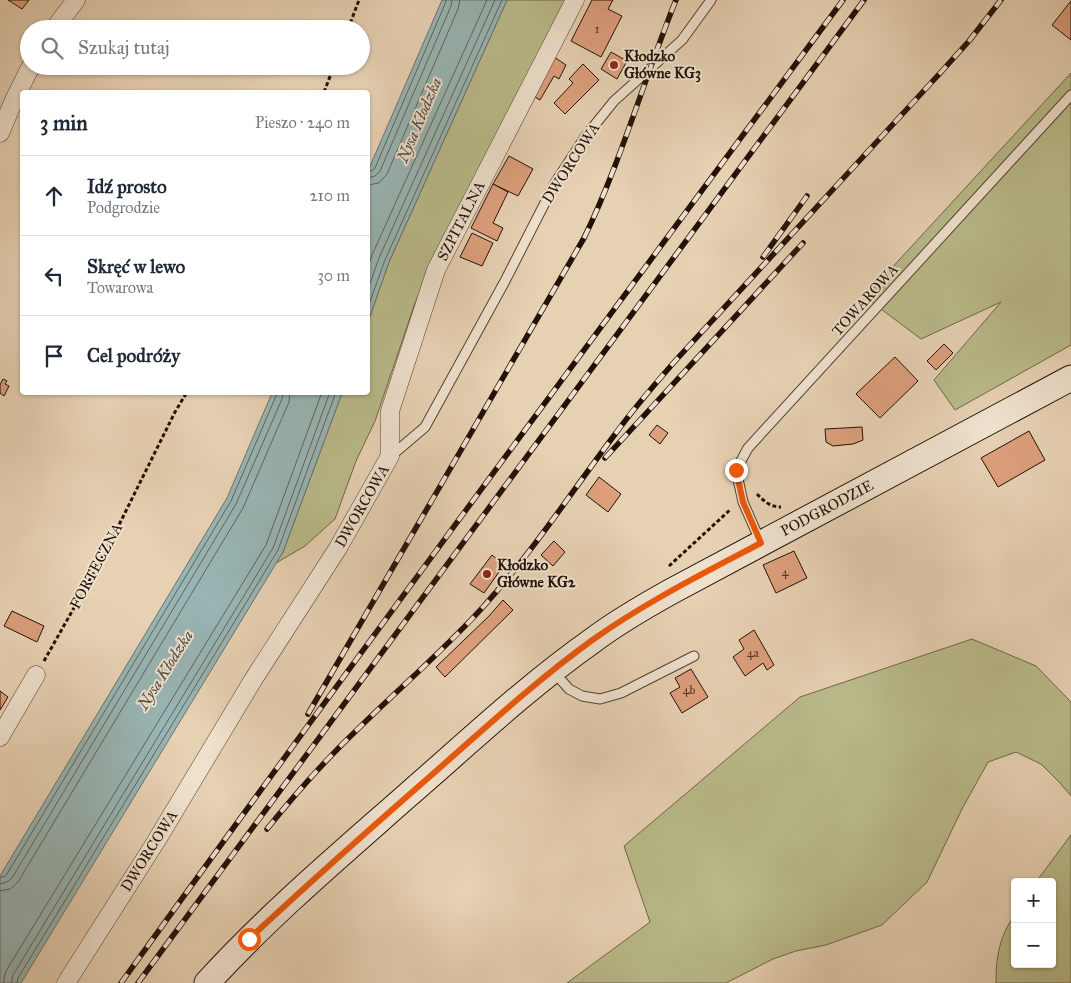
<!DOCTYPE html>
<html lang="pl">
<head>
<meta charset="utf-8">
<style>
	:root { --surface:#fff; --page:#f6f6f7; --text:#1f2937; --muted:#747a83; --line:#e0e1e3 }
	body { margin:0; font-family:"IM FELL Great Primer",serif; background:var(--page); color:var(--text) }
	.controls { position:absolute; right:15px; bottom:15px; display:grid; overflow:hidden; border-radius:5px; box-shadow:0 1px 4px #0004 }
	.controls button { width:45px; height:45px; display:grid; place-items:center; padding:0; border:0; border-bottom:1px solid var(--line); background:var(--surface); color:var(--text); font:25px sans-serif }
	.stop { position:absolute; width:15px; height:15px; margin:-11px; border:4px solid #ea580c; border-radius:50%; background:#fff }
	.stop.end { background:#ea580c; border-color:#fff; box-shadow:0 1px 5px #0008 }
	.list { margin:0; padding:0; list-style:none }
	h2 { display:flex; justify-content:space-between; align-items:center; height:65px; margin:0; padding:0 20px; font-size:21px }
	h2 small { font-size:16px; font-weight:400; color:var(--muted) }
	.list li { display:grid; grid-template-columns:32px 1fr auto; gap:15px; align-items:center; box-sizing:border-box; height:80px; padding:0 20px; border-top:1px solid var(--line) }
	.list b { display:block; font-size:19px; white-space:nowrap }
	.list p { margin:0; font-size:16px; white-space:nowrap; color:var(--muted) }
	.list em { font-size:16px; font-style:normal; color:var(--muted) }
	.icon { flex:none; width:28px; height:28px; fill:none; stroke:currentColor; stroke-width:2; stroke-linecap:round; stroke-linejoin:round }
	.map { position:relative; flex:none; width:1071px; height:983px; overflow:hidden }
	.search { position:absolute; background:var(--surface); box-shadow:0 1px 4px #0004; left:20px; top:20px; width:350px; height:55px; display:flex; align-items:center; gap:12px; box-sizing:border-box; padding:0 18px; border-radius:28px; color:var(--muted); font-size:19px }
	.panel { position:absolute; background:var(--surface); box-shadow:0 1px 4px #0004; left:20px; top:90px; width:350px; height:305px; border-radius:5px }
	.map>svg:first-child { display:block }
	.green { fill:#b9ba8a; stroke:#6e6649 }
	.water { fill:#98b5b4; stroke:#69736f }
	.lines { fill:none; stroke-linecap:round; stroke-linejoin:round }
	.shore { stroke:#5e635e; stroke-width:1 }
	.building { fill:#dd9f7c; stroke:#231108 }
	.service-casing { stroke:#544133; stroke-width:11 }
	.minor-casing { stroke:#544133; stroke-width:19 }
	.secondary-casing { stroke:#231108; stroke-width:27 }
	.path { stroke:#231108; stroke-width:3; stroke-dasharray:4 2.5; stroke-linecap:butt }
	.service { stroke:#efe1ce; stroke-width:9 }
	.minor { stroke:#efe1ce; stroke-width:18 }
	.secondary { stroke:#efe1ce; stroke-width:25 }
	.rail-casing { stroke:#231108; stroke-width:5.5 }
	.rail { stroke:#efe1ce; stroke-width:4; stroke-dasharray:11; stroke-linecap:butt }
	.route { stroke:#ea580c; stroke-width:6 }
	.poi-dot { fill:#8f2418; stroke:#efe1ce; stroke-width:2 }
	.labels { text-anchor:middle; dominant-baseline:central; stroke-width:4; stroke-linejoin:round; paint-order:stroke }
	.number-label { font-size:12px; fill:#523425 }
	.poi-label { font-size:15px; font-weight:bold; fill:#231108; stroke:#efe1ce; text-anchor:start }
	.street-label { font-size:15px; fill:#231108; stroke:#efe1ce }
	.water-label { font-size:16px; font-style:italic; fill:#4c4a44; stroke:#efe1ce }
</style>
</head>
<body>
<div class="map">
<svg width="1071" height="983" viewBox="0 0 1071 983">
	<rect width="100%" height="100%" fill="#e7d1b3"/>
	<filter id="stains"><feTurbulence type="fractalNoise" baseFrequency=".004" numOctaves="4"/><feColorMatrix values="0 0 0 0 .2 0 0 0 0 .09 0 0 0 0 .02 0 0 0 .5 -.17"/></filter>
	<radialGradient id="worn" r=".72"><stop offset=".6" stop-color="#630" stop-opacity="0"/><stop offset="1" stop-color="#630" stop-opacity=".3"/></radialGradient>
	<g class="green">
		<path d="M507,0H570L447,237L415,303L375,421L356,461L335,519L305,546L276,563L283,552L342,393L368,392V322L389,262Z"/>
		<path d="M1071,73V345L955,410L934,380L1001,302L921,339L865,297Z"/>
		<path d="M972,639L1036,666L1071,702V796L1060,783L1041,764L1016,752L988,762L962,809L927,882L882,925L826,945L796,951L773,959L726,983H567L650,922L624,846L800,697Z"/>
		<path d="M1071,835V983H996C996,958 999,936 1015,915V964H1052V882H1036Z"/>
	</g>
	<g class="water">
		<path d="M442,0H507L389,262L368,322V171Z"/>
		<path d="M272,393H342L283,552L21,983H0V876L227,498Z"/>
	</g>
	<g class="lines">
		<g class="shore">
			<path d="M368,171H372L375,168L445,4L446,0"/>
			<path d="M368,178L375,176L380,171L451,6L452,0"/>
			<path d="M368,185L379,183L387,174L458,9L460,0"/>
			<path d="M368,267L372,255L487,0"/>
			<path d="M368,289L379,258L495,0"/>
			<path d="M368,307L385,260L502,0"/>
			<path d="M0,877H4L7,874L231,501L276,396L277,392"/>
			<path d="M0,884L7,882L12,878L236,504L282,399L283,392"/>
			<path d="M0,891L10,889L18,882L243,508L289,402L290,392"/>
			<path d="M4,983V978L6,971L266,545L322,392"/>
			<path d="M11,983L13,975L273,548L330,392"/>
			<path d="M17,983L18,978L278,550L336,392"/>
		</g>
	</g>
	<g class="building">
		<path d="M8,0H29L22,9Z"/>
		<path d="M592,0H613L608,9L622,16L601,57L571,41Z"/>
		<path d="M1071,1V40L1052,25Z"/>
		<path d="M611,52L627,61L617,79L601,69Z"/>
		<path d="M554,57L566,65L559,79L554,76L540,100L532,95Z"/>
		<path d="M583,64L599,80L565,114L554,103L573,83L569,79Z"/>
		<path d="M509,156L533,169L518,196L493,184Z"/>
		<path d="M493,184L508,192L493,223L503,228L497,241L471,228Z"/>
		<path d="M472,233L493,243L482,266L460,257Z"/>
		<path d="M944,344L953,353L936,370L927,361Z"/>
		<path d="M895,357L918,381L880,418L856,394Z"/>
		<path d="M3,379L7,381L5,384L9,386L4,396L0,393V385Z"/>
		<path d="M657,425L668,433L660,444L649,435Z"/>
		<path d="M862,427L863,440L853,444L833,446L826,442L825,429Z"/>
		<path d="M1029,431L1045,460L998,487L981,458Z"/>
		<path d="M599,477L621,494L608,512L586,495Z"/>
		<path d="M554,541L565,552L553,566L541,555Z"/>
		<path d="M794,551L807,578L776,593L763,565Z"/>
		<path d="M492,555L504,565L484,593L470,584Z"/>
		<path d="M503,600L513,610L445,677L436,667L489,616Z"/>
		<path d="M12,611L44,626L37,642L4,626Z"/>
		<path d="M754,630L774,665L767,670L763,663L745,676L733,657L744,649L739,640Z"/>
		<path d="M691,669L708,697L682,713L670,693L680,687L675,678Z"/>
		<path d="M0,691L8,697L0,710Z"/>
	</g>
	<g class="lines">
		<defs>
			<g id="service">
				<path d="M391,456L425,427L505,281L555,183L585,137L614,101L682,40L711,0"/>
				<path d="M761,543L743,502L736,470L748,448L1071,95"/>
				<path d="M553,671L569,689L582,696L600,699L621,693L694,656"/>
			</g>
			<g id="minor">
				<path d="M54,29L76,0"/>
				<path d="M0,133L14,100L31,66"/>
				<path d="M0,737L36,675"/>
				<path d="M66,983L155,843L253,680L338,548L390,456V411L436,270L575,0"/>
			</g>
			<path id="secondary" d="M207,983C269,915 340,855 409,794C469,742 527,687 592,641C617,622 645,606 672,591L1071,378"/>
		</defs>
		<use href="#service" class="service-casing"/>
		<use href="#minor" class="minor-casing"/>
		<use href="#secondary" class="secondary-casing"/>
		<g class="path">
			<path d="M348,29L359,0"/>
			<path d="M324,92L334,66"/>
			<path d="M757,494C764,501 770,507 781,507"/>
			<path d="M669,566L731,509"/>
			<path d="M44,661L106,551L175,412L187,392"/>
		</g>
		<use href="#service" class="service"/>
		<use href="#minor" class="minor"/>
		<use href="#secondary" class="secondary"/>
		<defs>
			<g id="rail">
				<path d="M763,257L807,196"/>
				<path d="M605,458L803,243"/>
				<path d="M308,714L584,238C621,162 644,79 676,0"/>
				<path d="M267,829C296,793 327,758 361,726C402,686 445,649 483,607C532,553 572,491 616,433C634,408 655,384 676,360L942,71L969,41L1001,0"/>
				<path d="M121,983C359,653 601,327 843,0"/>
				<path d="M138,983L864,0"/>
			</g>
		</defs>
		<use href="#rail" class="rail-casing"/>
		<use href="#rail" class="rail"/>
	</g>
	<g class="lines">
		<path class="route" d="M249,939C310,882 372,827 435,772C486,727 536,681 591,641C644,603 704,573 761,543L743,502L736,470"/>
	</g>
	<g class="poi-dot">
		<circle cx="614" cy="65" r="5"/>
		<circle cx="487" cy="574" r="5"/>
	</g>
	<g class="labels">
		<g class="number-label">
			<text x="597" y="29">1</text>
			<text x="785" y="572">4</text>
			<text x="753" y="653">4a</text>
			<text x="689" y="690">4b</text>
		</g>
		<g class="poi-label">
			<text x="624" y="56">Kłodzko<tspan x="624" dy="17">Główne KG3</tspan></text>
			<text x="497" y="565">Kłodzko<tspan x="497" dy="17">Główne KG2</tspan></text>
		</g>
		<g class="street-label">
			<text transform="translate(571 163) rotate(-57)">DWORCOWA</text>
			<text transform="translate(461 221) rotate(-63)">SZPITALNA</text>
			<text transform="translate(865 300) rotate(-48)">TOWAROWA</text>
			<text transform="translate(362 506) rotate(-60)">DWORCOWA</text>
			<text transform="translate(827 508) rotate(-28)">PODGRODZIE</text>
			<text transform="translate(96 566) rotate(-62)">FORTECZNA</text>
			<text transform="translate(149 851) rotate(-58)">DWORCOWA</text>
		</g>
		<g class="water-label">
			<text transform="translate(419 120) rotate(-67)">Nysa Kłodzka</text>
			<text transform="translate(165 670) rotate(-58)">Nysa Kłodzka</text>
		</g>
	</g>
	<rect width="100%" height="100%" filter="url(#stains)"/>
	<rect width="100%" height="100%" fill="url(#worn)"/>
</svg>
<div class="controls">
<button>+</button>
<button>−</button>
</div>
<div class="stop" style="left:249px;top:939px"></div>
<div class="stop end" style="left:736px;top:470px"></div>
<div class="search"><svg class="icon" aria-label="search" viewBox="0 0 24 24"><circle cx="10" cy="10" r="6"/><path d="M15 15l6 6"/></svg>Szukaj tutaj</div>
<section class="panel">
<h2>3 min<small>Pieszo · 240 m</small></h2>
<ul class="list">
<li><svg class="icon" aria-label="ahead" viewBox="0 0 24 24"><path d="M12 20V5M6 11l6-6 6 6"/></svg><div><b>Idź prosto</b><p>Podgrodzie</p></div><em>210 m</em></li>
<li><svg class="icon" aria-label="left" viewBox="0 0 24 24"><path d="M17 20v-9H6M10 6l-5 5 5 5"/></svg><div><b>Skręć w lewo</b><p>Towarowa</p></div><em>30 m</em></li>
<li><svg class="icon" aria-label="arrive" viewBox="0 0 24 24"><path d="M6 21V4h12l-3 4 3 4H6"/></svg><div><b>Cel podróży</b></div></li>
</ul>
</section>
</div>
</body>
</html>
